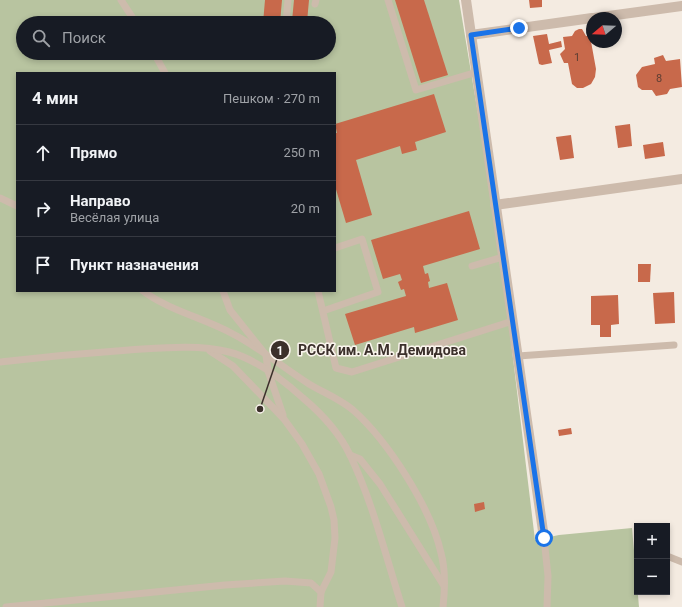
<!DOCTYPE html>
<html lang="ru">
<head>
<meta charset="utf-8">
<style>
	:root { --surface:#171b24; --page:#242831; --text:#f1f3f6; --muted:#9ea1a6; --line:#363941 }
	body { margin:0; font-family:Roboto,sans-serif; background:var(--page); color:var(--text) }
	.controls { position:absolute; right:12px; bottom:12px; display:grid; overflow:hidden; border-radius:0px; box-shadow:0 2px 6px #0003 }
	.controls button { width:36px; height:36px; display:grid; place-items:center; padding:0; border:0; border-bottom:1px solid var(--line); background:var(--surface); color:var(--text); font:20px sans-serif }
	.compass { position:absolute; left:586px; top:12px; width:36px; height:36px; border-radius:50%; background:var(--surface); box-shadow:0 2px 6px #0003; rotate:251deg }
	.stop { position:absolute; width:12px; height:12px; margin:-9px; border:3px solid #1a73e8; border-radius:50%; background:#fff }
	.stop.end { background:#1a73e8; border-color:#fff; box-shadow:0 1px 4px #0008 }
	.list { margin:0; padding:0; list-style:none }
	h2 { display:flex; justify-content:space-between; align-items:center; height:52px; margin:0; padding:0 16px; font-size:17px }
	h2 small { font-size:13px; font-weight:400; color:var(--muted) }
	.list li { display:grid; grid-template-columns:26px 1fr auto; gap:12px; align-items:center; box-sizing:border-box; height:56px; padding:0 16px; border-top:1px solid var(--line) }
	.list b { display:block; font-size:15px; white-space:nowrap }
	.list p { margin:0; font-size:13px; white-space:nowrap; color:var(--muted) }
	.list em { font-size:13px; font-style:normal; color:var(--muted) }
	.icon { flex:none; width:22px; height:22px; fill:none; stroke:currentColor; stroke-width:2; stroke-linecap:round; stroke-linejoin:round }
	.map { position:relative; flex:none; width:682px; height:607px; overflow:hidden }
	.search { position:absolute; background:var(--surface); box-shadow:0 2px 6px #0003; left:16px; top:16px; width:320px; height:44px; display:flex; align-items:center; gap:10px; box-sizing:border-box; padding:0 14px; border-radius:22px; color:var(--muted); font-size:15px }
	.panel { position:absolute; background:var(--surface); box-shadow:0 2px 6px #0003; left:16px; top:72px; width:320px; height:220px; border-radius:0px }
	.map>svg:first-child { display:block }
	.park { fill:#b8c4a0; fill-rule:evenodd }
	.building { fill:#c8694b }
	.lines { fill:none; stroke-linecap:round; stroke-linejoin:round }
	.lane { stroke:#cdbbac; stroke-width:7 }
	.street { stroke:#cdbbac; stroke-width:10 }
	.route { stroke:#1a73e8; stroke-width:5 }
	.labels { text-anchor:middle; dominant-baseline:central; stroke-width:3; stroke-linejoin:round; paint-order:stroke }
	.number-label { font-size:11px; fill:#5e3e33 }
	.leader { fill:none; stroke:#3b302b; stroke-width:1.5 }
	.callout-dot { fill:#3b302b; stroke:#fbf5ee; stroke-width:1.5 }
	.mark-label { font-size:12px; text-anchor:middle; font-weight:bold; fill:#fff }
	.callout-label { font-size:14px; text-anchor:middle; font-weight:bold; fill:#3b302b; stroke:#fbf5ee; stroke-width:3; stroke-linejoin:round; paint-order:stroke }
</style>
</head>
<body>
<div class="map">
<svg width="682" height="607" viewBox="0 0 682 607">
	<rect width="100%" height="100%" fill="#f4ebe1"/>
	<path class="park" d="M0,0H459L498,234L535,540L559,535L632,528L639,607H0ZM23,23H329V53H23ZM17,73H335V291H17Z"/>
	<g class="building">
		<path d="M265,0H282L280,23H263Z"/>
		<path d="M294,0H309L307,22L292,21Z"/>
		<path d="M395,0H424L448,75L421,83Z"/>
		<path d="M529,0H542V7L530,8Z"/>
		<path d="M579,29H582L586,36H590L596,69L595,77L591,84L583,88H577L572,84L568,63H564L560,54L565,49L563,37L572,36L575,31Z"/>
		<path d="M547,34L549,44L561,41L562,47L549,50L552,63L542,65L539,64L533,36Z"/>
		<path d="M663,55L666,61L680,59L682,87L670,89L667,94L656,96L652,90H642L638,87L636,75L642,67L655,64L654,58Z"/>
		<path d="M434,94L446,132L415,142L417,150L402,154L400,146L356,160L372,215L346,223L335,186V133H337L335,124Z"/>
		<path d="M630,124L632,146L618,148L615,126Z"/>
		<path d="M571,135L574,158L560,160L556,137Z"/>
		<path d="M663,142L665,156L645,159L643,145Z"/>
		<path d="M469,211L480,249L423,266L425,274L428,273L430,281L428,282L429,288L447,283L458,320L415,333L414,327L355,345L345,314L406,296L404,289L401,290L398,282L402,280L400,274L383,279L371,240Z"/>
		<path d="M638,264H651L650,282H638Z"/>
		<path d="M674,292L675,323L655,324L653,293Z"/>
		<path d="M618,295L619,324L611,325V337H600V325H591V296Z"/>
		<path d="M571,428L572,434L559,436L558,430Z"/>
		<path d="M484,502L485,509L475,512L474,504Z"/>
	</g>
	<g class="lines">
		<g class="lane">
			<path d="M121,0L136,23"/>
			<path d="M388,0L416,90L477,72"/>
			<path d="M315,4L316,0"/>
			<path d="M286,23L288,0"/>
			<path d="M154,53L165,73"/>
			<path d="M0,198L17,206"/>
			<path d="M472,266L503,257"/>
			<path d="M143,291C170,311 204,318 233,334C260,348 284,368 309,384C324,393 340,399 353,410C388,441 431,508 441,553C446,571 445,589 443,607"/>
			<path d="M223,291L230,310L266,355L268,371L283,415"/>
			<path d="M318,291L336,368L352,372L513,321"/>
			<path d="M323,311L378,292L362,239L335,248"/>
			<path d="M210,351L233,366L284,419L302,444L319,474L331,507L334,520L335,538L331,572L321,592L320,607"/>
			<path d="M518,356L674,345"/>
			<path d="M0,362C43,357 86,353 129,350C162,348 197,344 229,352C256,359 282,379 303,398C322,414 339,432 350,455C373,503 386,557 402,607"/>
			<path d="M350,455L360,459L380,484L444,586"/>
			<path d="M544,538L548,576L547,607"/>
			<path d="M667,556L682,562"/>
			<path d="M6,607L225,585L285,581L311,583L321,592"/>
		</g>
		<g class="street">
			<path d="M466,0L544,538"/>
			<path d="M594,18L682,6"/>
			<path d="M471,35L592,18"/>
			<path d="M495,205L682,179"/>
		</g>
	</g>
	<g class="lines">
		<path class="route" d="M519,28L471,35L544,538"/>
	</g>
	<g class="labels">
		<g class="number-label">
			<text x="577" y="57">1</text>
			<text x="659" y="78">8</text>
		</g>
	</g>
	<path class="leader" d="M260 409L280 350"/>
	<g class="callout-dot">
		<circle cx="260" cy="409" r="4"/>
		<circle cx="280" cy="350" r="10"/>
	</g>
	<g class="mark-label">
		<text x="280" y="355">1</text>
	</g>
	<g class="callout-label">
		<text x="382" y="355">РССК им. А.М. Демидова</text>
	</g>
</svg>
<div class="controls">
<button>+</button>
<button>−</button>
</div>
<svg class="compass" viewBox="-18 -18 36 36"><path d="M0-13l5 13h-10z" fill="#e53935"/><path d="M0 13l5-13h-10z" fill="#9ea1a6"/></svg>
<div class="stop" style="left:544px;top:538px"></div>
<div class="stop end" style="left:519px;top:28px"></div>
<div class="search"><svg class="icon" aria-label="search" viewBox="0 0 24 24"><circle cx="10" cy="10" r="6"/><path d="M15 15l6 6"/></svg>Поиск</div>
<section class="panel">
<h2>4 мин<small>Пешком · 270 m</small></h2>
<ul class="list">
<li><svg class="icon" aria-label="ahead" viewBox="0 0 24 24"><path d="M12 20V5M6 11l6-6 6 6"/></svg><div><b>Прямо</b></div><em>250 m</em></li>
<li><svg class="icon" aria-label="right" viewBox="0 0 24 24"><path d="M7 20v-9h11M14 6l5 5-5 5"/></svg><div><b>Направо</b><p>Весёлая улица</p></div><em>20 m</em></li>
<li><svg class="icon" aria-label="arrive" viewBox="0 0 24 24"><path d="M6 21V4h12l-3 4 3 4H6"/></svg><div><b>Пункт назначения</b></div></li>
</ul>
</section>
</div>
</body>
</html>
